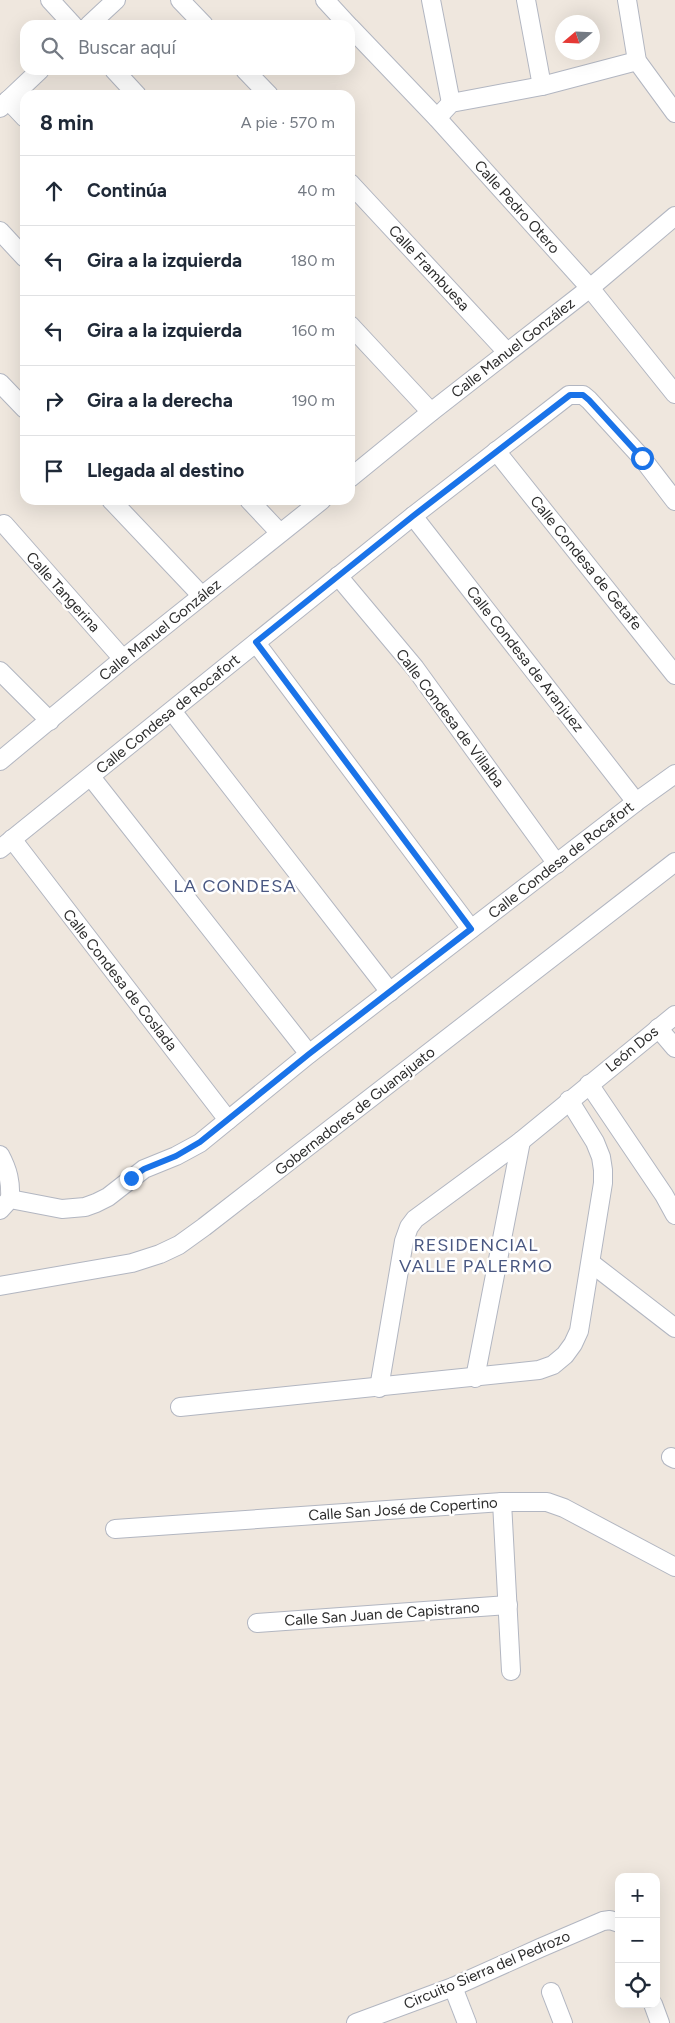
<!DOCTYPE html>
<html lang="es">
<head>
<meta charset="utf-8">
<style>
	:root { --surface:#fff; --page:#f2f2f3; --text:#1f2937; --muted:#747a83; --line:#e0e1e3 }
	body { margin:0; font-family:Figtree,sans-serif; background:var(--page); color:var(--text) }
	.controls { position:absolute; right:15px; bottom:15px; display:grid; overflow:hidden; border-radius:10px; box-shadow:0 5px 20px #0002 }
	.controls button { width:45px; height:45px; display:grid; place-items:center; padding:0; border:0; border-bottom:1px solid var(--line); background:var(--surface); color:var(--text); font:25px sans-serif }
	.compass { position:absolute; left:555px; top:15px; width:45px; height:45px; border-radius:50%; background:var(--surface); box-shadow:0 5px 20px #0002; rotate:251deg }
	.stop { position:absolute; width:15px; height:15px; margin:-11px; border:4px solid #1a73e8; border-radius:50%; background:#fff }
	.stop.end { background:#1a73e8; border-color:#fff; box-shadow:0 1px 5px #0008 }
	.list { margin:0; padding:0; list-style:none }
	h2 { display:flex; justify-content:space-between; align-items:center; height:65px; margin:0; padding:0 20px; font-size:21px }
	h2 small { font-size:16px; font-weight:400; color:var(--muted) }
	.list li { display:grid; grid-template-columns:32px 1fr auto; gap:15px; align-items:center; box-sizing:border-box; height:70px; padding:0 20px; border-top:1px solid var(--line) }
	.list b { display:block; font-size:19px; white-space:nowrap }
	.list em { font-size:16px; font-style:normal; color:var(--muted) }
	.icon { flex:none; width:28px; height:28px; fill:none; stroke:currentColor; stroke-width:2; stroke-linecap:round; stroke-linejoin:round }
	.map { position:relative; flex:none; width:675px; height:2023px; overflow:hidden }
	.search { position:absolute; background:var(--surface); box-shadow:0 5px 20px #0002; left:20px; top:20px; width:335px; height:55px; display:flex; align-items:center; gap:12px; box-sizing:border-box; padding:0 18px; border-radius:15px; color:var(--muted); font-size:19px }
	.panel { position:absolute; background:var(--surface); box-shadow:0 5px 20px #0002; left:20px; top:90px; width:335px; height:415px; border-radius:15px }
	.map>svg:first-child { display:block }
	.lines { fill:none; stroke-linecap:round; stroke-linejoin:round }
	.minor-casing { stroke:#b2b6c1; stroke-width:20 }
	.minor { stroke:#fff; stroke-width:18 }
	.route { stroke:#1a73e8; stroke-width:6 }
	.labels { text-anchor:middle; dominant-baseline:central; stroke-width:5; stroke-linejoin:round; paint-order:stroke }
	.street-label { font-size:15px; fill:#2d2d2d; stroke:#fff }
	.quarter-label { font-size:18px; letter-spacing:1px; fill:#495781; stroke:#fff }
</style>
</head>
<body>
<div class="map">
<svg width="675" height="2023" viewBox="0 0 675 2023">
	<rect width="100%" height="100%" fill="#efe7de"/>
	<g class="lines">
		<defs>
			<g id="minor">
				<path d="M50,0L73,25"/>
				<path d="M180,0L204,25"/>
				<path d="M325,0L348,25"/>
				<path d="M431,0L451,103"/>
				<path d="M526,0L542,86"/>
				<path d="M627,0L637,61L675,113"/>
				<path d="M89,25L116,0"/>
				<path d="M350,27L437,118L590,288L675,394"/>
				<path d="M114,70L137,95"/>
				<path d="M245,70L269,95"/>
				<path d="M8,100L25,118"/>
				<path d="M0,108L40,70"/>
				<path d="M437,118L451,103L542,86L637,61"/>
				<path d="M350,183L507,352"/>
				<path d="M0,231L25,258"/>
				<path d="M350,325L431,412"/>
				<path d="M0,383L25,409"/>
				<path d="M496,451L675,675"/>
				<path d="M350,478L431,412L590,288L675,216"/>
				<path d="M111,500L202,596"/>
				<path d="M249,500L280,533"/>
				<path d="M413,516L636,802"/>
				<path d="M4,524L123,659"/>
				<path d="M338,576L415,668L557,864"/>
				<path d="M256,643L471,929"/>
				<path d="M0,671L50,721"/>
				<path d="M172,711L390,992"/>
				<path d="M0,761L123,659L322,500"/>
				<path d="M91,777L309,1054"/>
				<path d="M12,839L228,1120"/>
				<path d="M0,849L413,516L569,395H583L589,400L642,458L675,501"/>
				<path d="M658,1028L675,1048"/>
				<path d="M589,1084L664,1195L675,1215"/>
				<path d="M0,1155C8,1170 11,1182 10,1199"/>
				<path d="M0,1210L10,1199L62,1209L85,1207L96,1203L108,1197L144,1169L176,1156L200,1143L309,1054L636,802L675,774"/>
				<path d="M591,1263L675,1328"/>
				<path d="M0,1286L132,1263L160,1254L179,1245L204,1227L675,862"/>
				<path d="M475,1378L521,1141"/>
				<path d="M379,1388L404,1241L409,1227L415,1219L521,1141L675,1015"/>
				<path d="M180,1407L539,1370L553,1365L565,1355L573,1344L579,1331L603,1183V1170L601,1157L595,1142L569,1100"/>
				<path d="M671,1457L675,1459"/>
				<path d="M502,1502L511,1671"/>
				<path d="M115,1529L502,1502H547L564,1508L675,1567"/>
				<path d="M257,1623L508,1605"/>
				<path d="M453,1987L467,2023"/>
				<path d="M551,1992L563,2023"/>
				<path d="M653,2004L660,2023"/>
				<path d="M356,2023L453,1987L540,1948L603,1921L610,1920L619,1923"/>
			</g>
		</defs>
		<use href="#minor" class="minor-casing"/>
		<use href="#minor" class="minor"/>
	</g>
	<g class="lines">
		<path class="route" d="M131,1178L144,1169L176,1156L200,1142L309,1054L471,929L256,642L413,516L570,395H583L589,400L642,458"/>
	</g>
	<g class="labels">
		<g class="street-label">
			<text transform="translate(517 207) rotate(48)">Calle Pedro Otero</text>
			<text transform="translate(429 268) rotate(47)">Calle Frambuesa</text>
			<text transform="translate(513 348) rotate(-38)">Calle Manuel González</text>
			<text transform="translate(586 563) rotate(51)">Calle Condesa de Getafe</text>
			<text transform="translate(63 592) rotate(48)">Calle Tangerina</text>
			<text transform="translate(160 630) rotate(-39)">Calle Manuel González</text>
			<text transform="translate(525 659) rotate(52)">Calle Condesa de Aranjuez</text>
			<text transform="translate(168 714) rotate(-39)">Calle Condesa de Rocafort</text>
			<text transform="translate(450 718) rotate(53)">Calle Condesa de Villalba</text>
			<text transform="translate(561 860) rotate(-38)">Calle Condesa de Rocafort</text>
			<text transform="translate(120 980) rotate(52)">Calle Condesa de Coslada</text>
			<text transform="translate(632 1049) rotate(-39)">León Dos</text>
			<text transform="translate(355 1111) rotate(-38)">Gobernadores de Guanajuato</text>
			<text transform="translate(403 1509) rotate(-4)">Calle San José de Copertino</text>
			<text transform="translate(382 1614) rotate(-4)">Calle San Juan de Capistrano</text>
			<text transform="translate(487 1970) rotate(-23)">Circuito Sierra del Pedrozo</text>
		</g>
		<g class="quarter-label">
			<text x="235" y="886">LA CONDESA</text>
			<text x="476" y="1245">RESIDENCIAL<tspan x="476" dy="21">VALLE PALERMO</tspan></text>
		</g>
	</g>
</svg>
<div class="controls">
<button>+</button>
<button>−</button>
<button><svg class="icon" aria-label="locate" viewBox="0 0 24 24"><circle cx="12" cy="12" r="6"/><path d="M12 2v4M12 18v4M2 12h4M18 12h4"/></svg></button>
</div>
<svg class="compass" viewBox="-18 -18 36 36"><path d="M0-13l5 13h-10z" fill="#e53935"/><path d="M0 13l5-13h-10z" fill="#747a83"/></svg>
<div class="stop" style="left:642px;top:458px"></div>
<div class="stop end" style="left:131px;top:1178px"></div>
<div class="search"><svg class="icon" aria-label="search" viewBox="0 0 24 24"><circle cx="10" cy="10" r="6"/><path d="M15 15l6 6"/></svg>Buscar aquí</div>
<section class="panel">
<h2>8 min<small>A pie · 570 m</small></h2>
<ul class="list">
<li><svg class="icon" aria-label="ahead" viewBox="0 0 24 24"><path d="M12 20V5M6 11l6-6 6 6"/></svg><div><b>Continúa</b></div><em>40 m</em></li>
<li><svg class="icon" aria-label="left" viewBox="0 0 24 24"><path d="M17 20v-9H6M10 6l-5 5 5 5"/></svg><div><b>Gira a la izquierda</b></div><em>180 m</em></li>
<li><svg class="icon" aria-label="left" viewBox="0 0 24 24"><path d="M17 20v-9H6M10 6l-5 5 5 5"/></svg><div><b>Gira a la izquierda</b></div><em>160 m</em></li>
<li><svg class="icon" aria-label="right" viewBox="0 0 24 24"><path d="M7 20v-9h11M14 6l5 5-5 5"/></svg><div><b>Gira a la derecha</b></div><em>190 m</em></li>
<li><svg class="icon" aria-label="arrive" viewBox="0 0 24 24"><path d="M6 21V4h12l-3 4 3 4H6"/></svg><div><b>Llegada al destino</b></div></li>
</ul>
</section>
</div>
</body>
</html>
